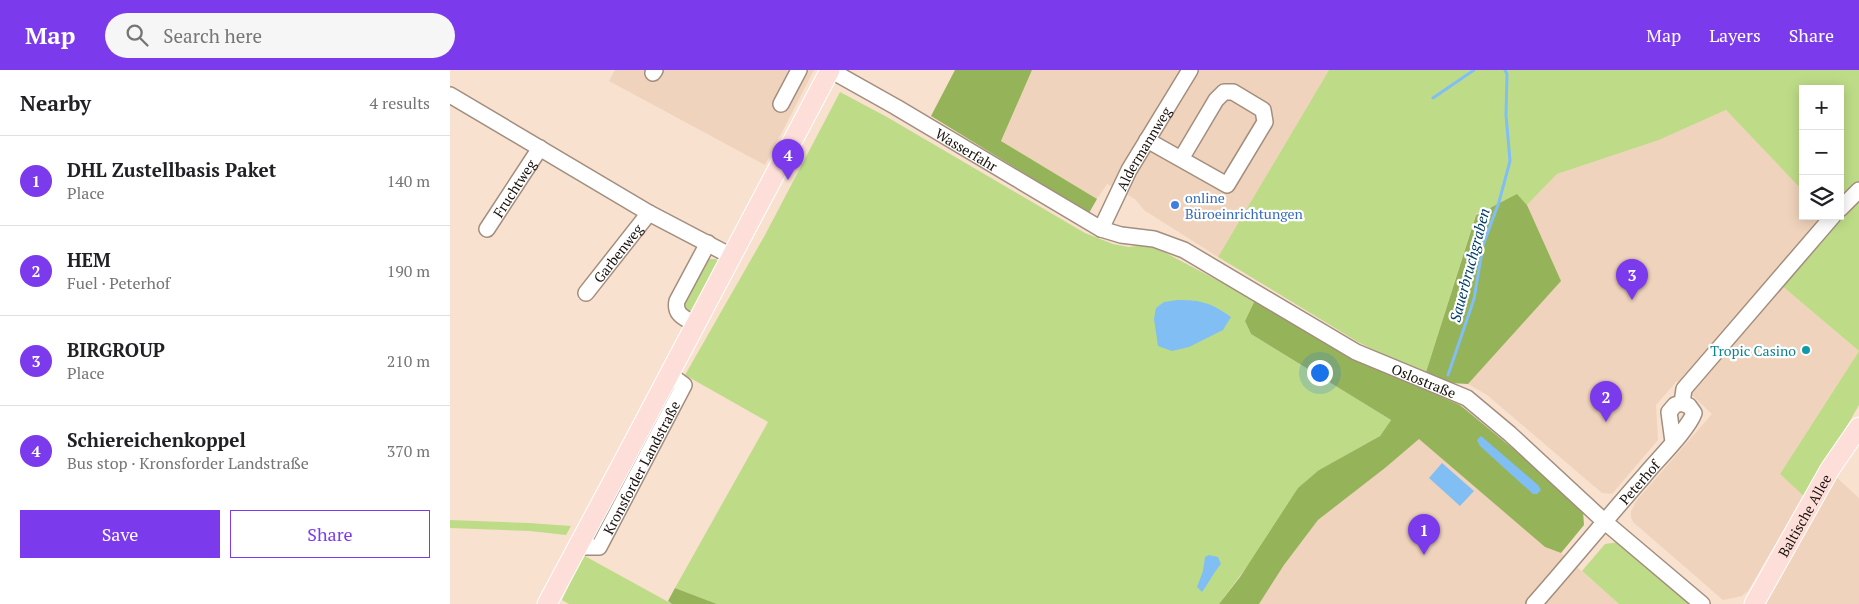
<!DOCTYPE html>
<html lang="en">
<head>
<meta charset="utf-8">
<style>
	:root { --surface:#fff; --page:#f6f6f6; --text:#202124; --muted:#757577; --line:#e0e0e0; --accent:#7c3aed }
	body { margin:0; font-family:"PT Serif",serif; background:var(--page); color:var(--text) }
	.controls { position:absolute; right:15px; top:15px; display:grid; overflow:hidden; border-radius:0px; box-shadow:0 2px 12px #0003 }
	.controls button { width:45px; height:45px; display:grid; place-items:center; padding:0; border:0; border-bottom:1px solid var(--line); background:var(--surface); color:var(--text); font:25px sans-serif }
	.you { position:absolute; left:869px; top:302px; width:18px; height:18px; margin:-12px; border:4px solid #fff; border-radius:50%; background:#1a73e8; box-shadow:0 0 0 8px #1a73e833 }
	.badge { display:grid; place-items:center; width:32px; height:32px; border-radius:50%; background:var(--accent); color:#fff; font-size:16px; font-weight:700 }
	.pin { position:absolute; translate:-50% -41px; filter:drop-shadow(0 1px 2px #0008) }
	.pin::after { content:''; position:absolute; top:26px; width:18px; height:15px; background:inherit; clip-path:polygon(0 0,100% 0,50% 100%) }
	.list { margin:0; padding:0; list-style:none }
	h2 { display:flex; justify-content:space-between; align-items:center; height:65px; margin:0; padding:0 20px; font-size:21px }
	h2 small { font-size:16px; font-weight:400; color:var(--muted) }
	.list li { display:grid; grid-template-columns:32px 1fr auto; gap:15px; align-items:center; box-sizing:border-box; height:90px; padding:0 20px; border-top:1px solid var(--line) }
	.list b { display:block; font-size:19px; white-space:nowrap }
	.list p { margin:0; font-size:16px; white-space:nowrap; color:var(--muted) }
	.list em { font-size:16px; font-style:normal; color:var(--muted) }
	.actions { display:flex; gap:10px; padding:15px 20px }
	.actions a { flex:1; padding:11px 0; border:1px solid var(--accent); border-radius:0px; text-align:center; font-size:18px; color:var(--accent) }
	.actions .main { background:var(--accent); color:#fff }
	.icon { flex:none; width:28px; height:28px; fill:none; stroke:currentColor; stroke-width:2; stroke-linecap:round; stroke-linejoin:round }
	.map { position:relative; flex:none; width:1409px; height:534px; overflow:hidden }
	header { display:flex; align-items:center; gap:30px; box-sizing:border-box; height:70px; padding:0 25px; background:var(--accent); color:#fff }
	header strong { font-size:24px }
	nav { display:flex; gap:28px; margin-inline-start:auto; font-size:18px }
	.search { width:350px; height:45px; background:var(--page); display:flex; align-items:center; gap:12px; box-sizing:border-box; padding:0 18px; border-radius:28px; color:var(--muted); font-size:19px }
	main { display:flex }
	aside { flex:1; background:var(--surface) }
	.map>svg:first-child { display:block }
	.built { fill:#f0d3bc }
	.green { fill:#bedc88 }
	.forest { fill:#95b459 }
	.water { fill:#81bef3 }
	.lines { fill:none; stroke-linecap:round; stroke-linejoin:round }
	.stream { stroke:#81bef3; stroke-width:3 }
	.minor-casing { stroke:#a38e7e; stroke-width:18 }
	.major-casing { stroke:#fff; stroke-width:21 }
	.minor { stroke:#fff; stroke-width:15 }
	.major { stroke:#feded9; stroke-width:19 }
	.shop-dot { fill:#3f7fe0; stroke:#fff; stroke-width:2 }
	.culture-dot { fill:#0f9aa8; stroke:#fff; stroke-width:2 }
	.labels { text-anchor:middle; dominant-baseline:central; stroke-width:4.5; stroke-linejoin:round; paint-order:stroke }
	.street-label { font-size:14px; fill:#19110b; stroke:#fff }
	.shop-label { font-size:14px; fill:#366cbe; stroke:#fff; text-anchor:start }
	.culture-label { font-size:14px; fill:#0d838f; stroke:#fff; text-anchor:end }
	.water-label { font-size:15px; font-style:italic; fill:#003e68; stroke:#fff }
</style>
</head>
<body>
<header>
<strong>Map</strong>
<div class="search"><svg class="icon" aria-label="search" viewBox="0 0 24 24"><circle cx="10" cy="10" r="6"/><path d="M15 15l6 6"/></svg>Search here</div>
<nav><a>Map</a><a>Layers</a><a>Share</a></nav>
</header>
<main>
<aside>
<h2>Nearby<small>4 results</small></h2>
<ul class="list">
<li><span class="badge">1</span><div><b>DHL Zustellbasis Paket</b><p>Place</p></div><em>140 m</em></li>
<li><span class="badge">2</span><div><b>HEM</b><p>Fuel · Peterhof</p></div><em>190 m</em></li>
<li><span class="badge">3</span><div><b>BIRGROUP</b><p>Place</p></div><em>210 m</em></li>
<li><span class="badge">4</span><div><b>Schiereichenkoppel</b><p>Bus stop · Kronsforder Landstraße</p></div><em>370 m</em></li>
</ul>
<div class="actions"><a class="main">Save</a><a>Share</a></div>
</aside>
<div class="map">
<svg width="1409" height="534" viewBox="0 0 1409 534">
	<rect width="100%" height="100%" fill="#f8e1cf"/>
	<g class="built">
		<path d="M165,0H364L315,95L159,11Z"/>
		<path d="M582,0H879L768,187L694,140L685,129L657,114L647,129L551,71Z"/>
		<path d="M1276,40L1353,121V146H1377L1331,215L1409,281L1330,404L1354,425L1298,521L1292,526L1273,530L1183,452L1181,447V441L1187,430L1262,344L1227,311L1206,335L1208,370L1162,424L1152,423L1037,325L1018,314L1110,211L1077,135L1107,104L1209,70Z"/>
		<path d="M969,368L1095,477L1111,483L1169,534H809L834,495L868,450L935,398Z"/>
		<path d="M1385,406L1409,428V534H1316Z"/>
	</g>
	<g class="green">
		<path d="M879,0H1409V335L1356,428L1330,404L1409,281L1331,215L1390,146V19H1353V121L1276,40L1209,70L1107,104L1077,135L1067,125L1026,144L976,302L928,282L908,272L768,187Z"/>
		<path d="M390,22L437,47L635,163L663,174L679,177L693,175L712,181L805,230L795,251L801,264L941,350L930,366L869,400L769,534H267L225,518L318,352L235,305L315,165Z"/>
		<path d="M260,189H265L269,191L243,245L233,238V233L256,191Z"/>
		<path d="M228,315L148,471H142L141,468L222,316Z"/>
		<path d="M0,450L79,453L121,456L116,465L80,461L0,458Z"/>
		<path d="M1169,472L1240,534H1169L1132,501L1155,474Z"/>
		<path d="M133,485L222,534H119L112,530Z"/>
	</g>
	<g class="forest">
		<path d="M505,0H582L551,71L647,129L639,143L481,46Z"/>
		<path d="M1067,124L1077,135L1111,211L1018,314L1000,313L976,302L1026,145Z"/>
		<path d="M805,230L928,299L1010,335L1094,404L1133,441L1134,455L1111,483L1095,477L969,369L935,398L868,450L834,495L809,534H769L790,507L848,418L869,400L930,366L941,350L801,264L795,251Z"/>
		<path d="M225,518L267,534H222L218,531Z"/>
	</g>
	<g class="water">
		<path d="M727,230C752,230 761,233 781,247L773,260L739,277L722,281L708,276L704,249L706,238L714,232Z"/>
		<path d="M1031,366L1088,415L1091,420L1087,424H1083L1030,376L1027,370Z"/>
		<path d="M992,393L1024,421L1010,436L979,408Z"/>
		<path d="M759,485L768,487L771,494C763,503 759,513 752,522L747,517L753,501L755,487Z"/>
	</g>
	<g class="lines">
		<g class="stream">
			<path d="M983,28L1024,0"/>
			<path d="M998,305L1024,229L1033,175L1049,132L1060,91L1056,45L1057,4L1055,0"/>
		</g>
		<defs>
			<g id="minor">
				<path id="s1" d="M380,0L446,37L651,159L671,165L704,169L734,180L906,282L1017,328L1060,364L1155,452L1252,534"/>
				<path d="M203,3L205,0"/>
				<path d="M0,25L199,143L281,186"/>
				<path d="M331,34L349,0"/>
				<path d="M697,70L777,115L815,52L813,40L783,22H774L766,30L731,89"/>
				<path d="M1390,139L1409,120"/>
				<path id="s2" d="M37,159L90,78"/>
				<path id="s3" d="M651,159L679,100L740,0"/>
				<path id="s4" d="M136,223L199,143"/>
				<path d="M245,254C235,248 224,245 227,231L258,173"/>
				<path d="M1232,333L1234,319L1383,146"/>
				<path id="s5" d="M128,477H149L234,315L219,304"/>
				<path id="s6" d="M1084,534C1121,492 1157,448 1194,406C1206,391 1238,360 1244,343L1239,336L1232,333L1225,335L1219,342L1223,372"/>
			</g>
			<g id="major">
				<path d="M97,534L174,390L380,0"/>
				<path id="s7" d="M1304,534L1380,399L1409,357"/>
			</g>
		</defs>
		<use href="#minor" class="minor-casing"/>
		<use href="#major" class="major-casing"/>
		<use href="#minor" class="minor"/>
		<use href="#major" class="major"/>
	</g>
	<circle class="shop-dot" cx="725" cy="135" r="5"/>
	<circle class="culture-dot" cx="1356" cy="280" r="5"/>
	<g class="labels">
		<g class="street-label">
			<text stroke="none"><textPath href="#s1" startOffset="158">Wasserfahr</textPath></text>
			<text stroke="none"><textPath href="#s3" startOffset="91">Aldermannweg</textPath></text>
			<text stroke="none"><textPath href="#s2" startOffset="49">Fruchtweg</textPath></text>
			<text stroke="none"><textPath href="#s4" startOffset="51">Garbenweg</textPath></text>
			<text stroke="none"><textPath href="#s1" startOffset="674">Oslostraße</textPath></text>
			<text stroke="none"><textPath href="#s5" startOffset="111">Kronsforder Landstraße</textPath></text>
			<text stroke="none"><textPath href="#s6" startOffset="161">Peterhof</textPath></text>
			<text stroke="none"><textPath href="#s7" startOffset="102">Baltische Allee</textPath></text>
		</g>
		<g class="shop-label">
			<text x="735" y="127">online<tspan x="735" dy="16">Büroeinrichtungen</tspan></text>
		</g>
		<g class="culture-label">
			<text x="1346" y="280">Tropic Casino</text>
		</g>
		<g class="water-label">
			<text transform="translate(1019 195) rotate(-75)">Sauerbruchgraben</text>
		</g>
	</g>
</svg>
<div class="controls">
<button>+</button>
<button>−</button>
<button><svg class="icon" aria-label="layers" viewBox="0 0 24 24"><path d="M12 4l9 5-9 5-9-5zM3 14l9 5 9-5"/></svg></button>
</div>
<div class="you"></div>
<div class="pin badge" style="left:974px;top:485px">1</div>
<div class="pin badge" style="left:1156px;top:352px">2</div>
<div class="pin badge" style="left:1182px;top:230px">3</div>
<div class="pin badge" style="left:338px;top:110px">4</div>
</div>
</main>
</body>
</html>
